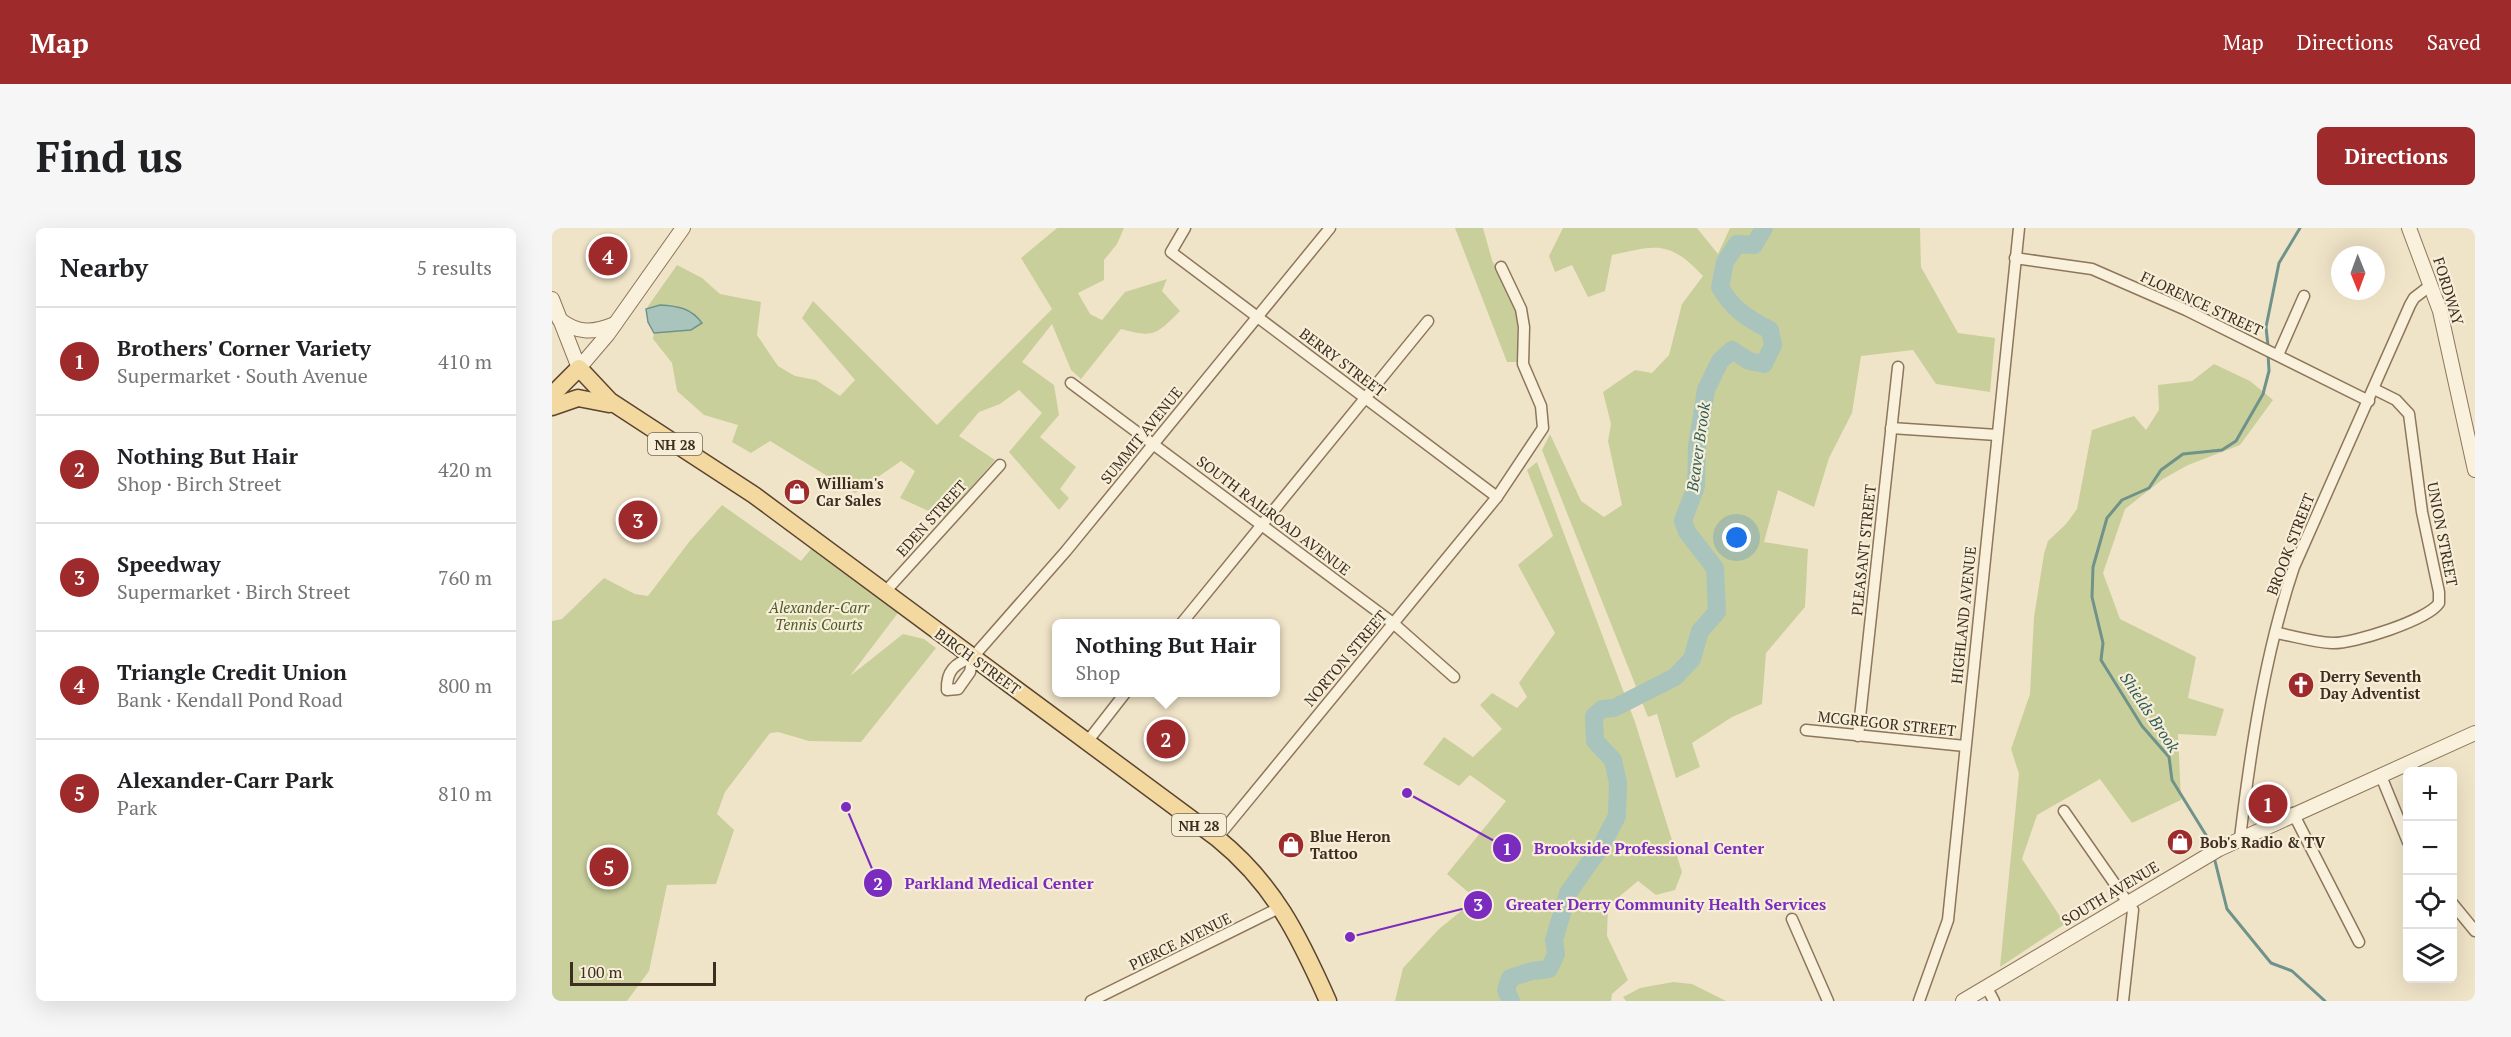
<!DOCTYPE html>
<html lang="en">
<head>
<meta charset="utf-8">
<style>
	:root { --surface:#fff; --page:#f6f6f6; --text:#202124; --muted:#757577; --line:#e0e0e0; --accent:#9e2a2b }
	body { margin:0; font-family:"PT Serif",serif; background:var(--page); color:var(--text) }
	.controls { position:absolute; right:18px; bottom:18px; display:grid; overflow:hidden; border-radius:9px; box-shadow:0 6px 24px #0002 }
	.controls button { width:54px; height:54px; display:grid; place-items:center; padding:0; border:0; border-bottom:2px solid var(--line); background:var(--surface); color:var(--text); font:30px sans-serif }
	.compass { position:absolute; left:1779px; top:18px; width:54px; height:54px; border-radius:50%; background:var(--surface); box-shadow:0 6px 24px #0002; rotate:179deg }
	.scale { position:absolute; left:18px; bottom:15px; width:146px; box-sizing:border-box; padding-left:6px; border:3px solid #3d2e20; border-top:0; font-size:16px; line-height:21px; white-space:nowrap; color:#3d2e20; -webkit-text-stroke:4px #f7eed8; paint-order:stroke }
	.you { position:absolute; left:1185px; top:310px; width:21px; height:21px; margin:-15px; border:4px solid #fff; border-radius:50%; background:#1a73e8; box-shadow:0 0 0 9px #1a73e833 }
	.badge { display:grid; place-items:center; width:39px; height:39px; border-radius:50%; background:var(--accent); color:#fff; font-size:20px; font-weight:700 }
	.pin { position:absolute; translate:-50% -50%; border:3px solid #fff; box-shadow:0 2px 6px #0006 }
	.popup { position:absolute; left:500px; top:391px; width:228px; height:78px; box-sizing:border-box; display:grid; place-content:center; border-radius:9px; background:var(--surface); filter:drop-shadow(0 2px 4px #0005); font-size:20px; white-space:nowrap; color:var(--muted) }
	.popup b { font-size:22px; color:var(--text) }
	.popup::after { content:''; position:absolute; left:50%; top:100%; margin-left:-12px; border:12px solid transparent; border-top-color:var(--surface) }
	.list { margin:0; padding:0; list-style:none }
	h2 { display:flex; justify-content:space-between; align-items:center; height:78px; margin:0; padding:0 24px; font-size:26px }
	h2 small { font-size:20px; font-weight:400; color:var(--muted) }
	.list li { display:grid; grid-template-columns:39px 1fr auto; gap:18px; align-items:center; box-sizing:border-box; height:108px; padding:0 24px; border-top:2px solid var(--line) }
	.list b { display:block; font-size:22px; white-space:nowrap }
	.list p { margin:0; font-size:20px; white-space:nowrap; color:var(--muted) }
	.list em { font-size:20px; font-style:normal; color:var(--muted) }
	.icon { flex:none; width:33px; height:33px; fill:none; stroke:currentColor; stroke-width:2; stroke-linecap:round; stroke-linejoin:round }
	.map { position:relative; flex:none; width:1923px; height:773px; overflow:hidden; border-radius:9px }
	header { display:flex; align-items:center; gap:36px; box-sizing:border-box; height:84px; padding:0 30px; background:var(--accent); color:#fff }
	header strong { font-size:28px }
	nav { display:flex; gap:33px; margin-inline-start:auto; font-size:21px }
	.intro { display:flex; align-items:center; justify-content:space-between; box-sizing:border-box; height:144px; padding:0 36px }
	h1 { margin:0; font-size:42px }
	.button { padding:15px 27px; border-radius:9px; background:var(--accent); color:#fff; font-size:21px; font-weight:700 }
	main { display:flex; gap:36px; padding:0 36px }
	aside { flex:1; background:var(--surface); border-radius:9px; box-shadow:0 6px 24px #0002 }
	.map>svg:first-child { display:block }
	.green { fill:#c9cf9b }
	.water { fill:#a9c4bc; stroke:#6f938a; stroke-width:1.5 }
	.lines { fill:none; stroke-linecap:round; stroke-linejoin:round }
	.stream { stroke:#6f938a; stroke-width:3 }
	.river { stroke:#a9c4bc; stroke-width:18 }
	.minor-casing { stroke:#8d765c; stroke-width:13 }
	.tertiary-casing { stroke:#8d765c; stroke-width:16 }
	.primary-casing { stroke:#5b4430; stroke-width:19 }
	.minor { stroke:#faf1dc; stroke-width:10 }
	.tertiary { stroke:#faf1dc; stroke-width:14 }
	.primary { stroke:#f3d9a0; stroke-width:16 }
	.labels { text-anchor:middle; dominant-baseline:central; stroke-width:4.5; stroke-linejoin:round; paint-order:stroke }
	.shield { fill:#f7eed8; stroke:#756857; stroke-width:1.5 }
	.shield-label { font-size:14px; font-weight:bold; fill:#3d2e20 }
	.street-label { font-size:15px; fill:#3d2e20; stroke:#f7eed8 }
	.poi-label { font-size:15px; font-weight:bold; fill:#3d2e20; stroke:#f7eed8; text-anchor:start }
	.park-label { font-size:15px; font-style:italic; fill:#4d5a26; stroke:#f7eed8 }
	.water-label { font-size:16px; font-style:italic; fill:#2f5d5a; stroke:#f7eed8 }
	.leader { fill:none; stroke:#7b2cbf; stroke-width:2 }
	.callout-dot { fill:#7b2cbf; stroke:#f7eed8; stroke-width:2 }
	.mark-label { font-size:18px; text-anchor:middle; font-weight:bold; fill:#fff }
	.callout-label { font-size:16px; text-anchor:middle; font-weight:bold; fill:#7b2cbf; stroke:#f7eed8; stroke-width:4.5; stroke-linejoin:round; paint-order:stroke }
</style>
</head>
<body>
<header>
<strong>Map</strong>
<nav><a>Map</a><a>Directions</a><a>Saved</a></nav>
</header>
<div class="intro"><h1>Find us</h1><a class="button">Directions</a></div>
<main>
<aside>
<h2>Nearby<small>5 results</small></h2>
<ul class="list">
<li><span class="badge">1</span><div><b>Brothers' Corner Variety</b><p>Supermarket · South Avenue</p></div><em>410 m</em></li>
<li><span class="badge">2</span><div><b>Nothing But Hair</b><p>Shop · Birch Street</p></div><em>420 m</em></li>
<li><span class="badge">3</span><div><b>Speedway</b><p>Supermarket · Birch Street</p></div><em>760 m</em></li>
<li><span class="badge">4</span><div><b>Triangle Credit Union</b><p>Bank · Kendall Pond Road</p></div><em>800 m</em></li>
<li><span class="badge">5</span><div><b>Alexander-Carr Park</b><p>Park</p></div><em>810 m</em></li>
</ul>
</aside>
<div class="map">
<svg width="1923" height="773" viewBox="0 0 1923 773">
	<rect width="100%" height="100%" fill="#f0e4c8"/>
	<g class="green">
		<path d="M505,0H572L565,16L552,32V52L526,65L538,86L550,92L573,64L615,51L610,63L628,83C604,107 602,110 569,101L529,151L519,142L500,96L470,134L502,157L507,187L488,209L524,239L508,261L517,270L507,282L457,224L490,185L467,162L448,176L427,184L407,208L443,232L392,290L348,270L363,243L349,233L303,265L218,213L199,225L180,214L186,197L152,187L125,163L120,135L101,111L102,105L139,102L149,95L94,81L125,37L150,50L168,66L209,74L205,107L226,138L243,148L264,152L288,168L303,152L250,90L261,73L385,197L500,81L469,30Z"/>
		<path d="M903,0H931L940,32L966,84L965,134H955Z"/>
		<path d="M1011,0H1145L1166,26L1178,0H1368L1369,39L1406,105L1443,110L1438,164L1384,156L1361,122L1309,128L1300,185L1277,230L1262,279L1226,262L1212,314L1256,321L1253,379L1214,425L1210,476L1180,489L1140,515L1148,539L1124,550L1105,486L1096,489L990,222L998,206L1029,273L1052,289L1070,277L1056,213L1059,196L1051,164L1083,142L1100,145L1117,127L1130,76L1151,48C1117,12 1105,17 1060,27L1053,63L1036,69L1020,37L1003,44L997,28Z"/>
		<path d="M1662,136L1698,153L1721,172L1688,217L1636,237L1611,251L1573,281L1551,345L1568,391L1644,429L1636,470L1672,481L1664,508L1626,506L1629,572L1580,595L1548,551L1485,587L1470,631L1513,696L1448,739L1467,546L1459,521L1478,466L1482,389L1492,326L1496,313L1514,296L1525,281L1540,202L1582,188L1594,202L1607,182L1606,157L1640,153Z"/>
		<path d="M985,234L1083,494L1130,644L1123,662L1104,667L1086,653L1056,678L1055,708L1076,752L1060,766L1059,773H843L851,740L887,701L924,671L895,646L954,573L918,547L907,558L871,536L892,509L921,529L950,501L928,477L940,465L965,480L975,469L967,455L1003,405L966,337L1001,308L975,242Z"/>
		<path d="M170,277L249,333L259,321L346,385L298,448L351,406L372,411L384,420L309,514L257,513L226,504L218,505L173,564L165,586L182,602L164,656L115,657L97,743L75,773H0V393L10,391L52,350L83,366L96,368L137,314Z"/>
		<path d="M1121,754L1140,756L1174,773H1074L1071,769L1088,760Z"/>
	</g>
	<path class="water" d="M108,77C126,78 139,80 150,95L139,102L102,105L96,94L94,81Z"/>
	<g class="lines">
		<g class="stream">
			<path d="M1716,118L1714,99L1727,35L1748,0"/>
			<path d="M1660,620L1657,612L1620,552L1617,529L1590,498L1549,432L1551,415L1540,369L1541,339L1555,290L1570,272L1597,260L1609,242L1631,226L1670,222L1684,213L1711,166L1717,143L1716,125"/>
			<path d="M1662,629L1675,681L1719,735L1740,743L1773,773"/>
		</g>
		<path class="river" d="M959,773L954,762L958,750L980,743L997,741L1004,726L1002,712L1016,665L1050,617L1065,588L1066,555L1061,532L1043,513L1042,488L1050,481L1062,480L1123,449L1140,431L1148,403L1165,384L1163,340L1135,304L1131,293L1144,258L1145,218L1154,162L1168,133L1180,122L1197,133L1212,136L1221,117L1218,102C1196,91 1180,81 1168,59L1173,34L1185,16L1202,17L1212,0"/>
		<defs>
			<g id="minor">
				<path d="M633,0L619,24L945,269"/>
				<path d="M1463,30L1540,41L1634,82L1817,173"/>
				<path d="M1726,127L1752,68"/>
				<path d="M519,155L841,395L902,449"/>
				<path d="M1339,200L1445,207"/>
				<path d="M333,364L448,237"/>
				<path d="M629,396L876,93"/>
				<path d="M1725,405C1742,408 1761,414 1780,415C1801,416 1876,392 1887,375V364L1870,284L1857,186L1844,172L1822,161"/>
				<path d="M421,429L514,323L778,0"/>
				<path d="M421,429L418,444L406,461L395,462C394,443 403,435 421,429Z"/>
				<path d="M1254,502L1413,518"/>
				<path d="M1306,508L1346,139"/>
				<path d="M535,514L574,464"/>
				<path d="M1829,548L1856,614"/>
				<path d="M1512,583L1581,682L1571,773"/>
				<path d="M1741,585L1807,714"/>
				<path d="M665,610L945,269L991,200L989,178L971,136L972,99L969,81L949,39"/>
				<path d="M1688,610C1699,519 1713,425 1742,339L1858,77L1862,70L1879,57"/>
				<path d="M1900,675L1923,703"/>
				<path d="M1240,691L1276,773"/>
				<path d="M1434,758L1442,773"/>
				<path d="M539,773L729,679"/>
				<path d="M1367,773L1396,692L1467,0"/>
			</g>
			<g id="tertiary">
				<path d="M1857,0L1888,83L1923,242"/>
				<path d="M0,71L27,140L56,106L131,0"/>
				<path d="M7,91C26,106 41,105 63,96"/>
				<path d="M1411,773L1667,621L1923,505"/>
			</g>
			<g id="primary">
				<path d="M0,167L27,140L58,173L202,267L665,610C722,656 747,708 776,773"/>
				<path d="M0,179L26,170L57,176"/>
			</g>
		</defs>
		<use href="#minor" class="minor-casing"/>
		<use href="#tertiary" class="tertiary-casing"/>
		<use href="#primary" class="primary-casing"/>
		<use href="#minor" class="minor"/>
		<use href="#tertiary" class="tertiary"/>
		<use href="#primary" class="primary"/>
	</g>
	<defs>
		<symbol id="shop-disc" viewBox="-11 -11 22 22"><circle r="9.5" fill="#9e2a2b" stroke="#f7eed8"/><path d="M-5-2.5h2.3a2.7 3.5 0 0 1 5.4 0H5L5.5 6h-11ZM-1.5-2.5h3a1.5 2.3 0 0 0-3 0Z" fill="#fff"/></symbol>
		<symbol id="church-disc" viewBox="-11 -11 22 22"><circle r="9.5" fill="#9e2a2b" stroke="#f7eed8"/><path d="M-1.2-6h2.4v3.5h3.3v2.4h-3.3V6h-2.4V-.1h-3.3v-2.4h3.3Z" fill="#fff"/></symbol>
	</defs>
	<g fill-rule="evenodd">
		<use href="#shop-disc" x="230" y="249" width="30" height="30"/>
		<use href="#church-disc" x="1734" y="442" width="30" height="30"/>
		<use href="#shop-disc" x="1613" y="599" width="30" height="30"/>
		<use href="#shop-disc" x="724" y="602" width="30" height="30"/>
	</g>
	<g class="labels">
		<g class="shield">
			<rect x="96" y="205" width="54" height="22" rx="4.5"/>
			<rect x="620" y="586" width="54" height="22" rx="4.5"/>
		</g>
		<g class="shield-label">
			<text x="123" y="216">NH 28</text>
			<text x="647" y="597">NH 28</text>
		</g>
		<g class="street-label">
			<text transform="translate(1897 63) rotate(73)">FORDWAY</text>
			<text transform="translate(1650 75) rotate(25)">FLORENCE STREET</text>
			<text transform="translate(791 134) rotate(37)">BERRY STREET</text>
			<text transform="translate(589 207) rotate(-51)">SUMMIT AVENUE</text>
			<text transform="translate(722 287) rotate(37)">SOUTH RAILROAD AVENUE</text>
			<text transform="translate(379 290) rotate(-48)">EDEN STREET</text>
			<text transform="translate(1891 306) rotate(79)">UNION STREET</text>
			<text transform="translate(1738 316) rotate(-69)">BROOK STREET</text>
			<text transform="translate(1311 322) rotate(-84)">PLEASANT STREET</text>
			<text transform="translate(1411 387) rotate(-84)">HIGHLAND AVENUE</text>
			<text transform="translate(793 430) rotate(-50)">NORTON STREET</text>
			<text transform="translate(426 433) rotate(36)">BIRCH STREET</text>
			<text transform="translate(1335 495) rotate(6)">MCGREGOR STREET</text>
			<text transform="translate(1558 665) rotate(-31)">SOUTH AVENUE</text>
			<text transform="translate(628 713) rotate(-26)">PIERCE AVENUE</text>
		</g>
		<g class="poi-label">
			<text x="264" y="255">William's<tspan x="264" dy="17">Car Sales</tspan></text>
			<text x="1768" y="448">Derry Seventh<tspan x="1768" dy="17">Day Adventist</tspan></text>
			<text x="758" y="608">Blue Heron<tspan x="758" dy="17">Tattoo</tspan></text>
			<text x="1648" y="614">Bob's Radio &amp; TV</text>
		</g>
		<g class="park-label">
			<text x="267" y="379">Alexander-Carr<tspan x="267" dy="17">Tennis Courts</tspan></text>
		</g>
		<g class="water-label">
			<text transform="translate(1146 219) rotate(-82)">Beaver Brook</text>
			<text transform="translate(1598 484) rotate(56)">Shields Brook</text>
		</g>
	</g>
	<path class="leader" d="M855 565L955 620M294 579L326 655M798 709L926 677"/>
	<g class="callout-dot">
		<circle cx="855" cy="565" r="6"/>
		<circle cx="294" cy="579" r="6"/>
		<circle cx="798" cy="709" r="6"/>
		<circle cx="955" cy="620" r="15"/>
		<circle cx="326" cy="655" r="15"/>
		<circle cx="926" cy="677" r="15"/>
	</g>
	<g class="mark-label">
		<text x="955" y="627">1</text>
		<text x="326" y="662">2</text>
		<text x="926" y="683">3</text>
	</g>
	<g class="callout-label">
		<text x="1097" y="626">Brookside Professional Center</text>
		<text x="447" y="661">Parkland Medical Center</text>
		<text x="1114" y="682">Greater Derry Community Health Services</text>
	</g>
</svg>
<div class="controls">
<button>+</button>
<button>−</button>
<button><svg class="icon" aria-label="locate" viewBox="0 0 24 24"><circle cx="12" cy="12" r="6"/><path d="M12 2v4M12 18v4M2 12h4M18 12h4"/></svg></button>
<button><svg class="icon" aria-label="layers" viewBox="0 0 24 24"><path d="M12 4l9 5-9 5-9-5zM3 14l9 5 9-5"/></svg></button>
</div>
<svg class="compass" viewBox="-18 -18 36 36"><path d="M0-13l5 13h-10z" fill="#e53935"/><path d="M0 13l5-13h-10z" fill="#757577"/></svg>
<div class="scale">100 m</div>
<div class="you"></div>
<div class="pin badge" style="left:1716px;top:576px">1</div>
<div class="pin badge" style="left:614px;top:511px">2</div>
<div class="popup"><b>Nothing But Hair</b>Shop</div>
<div class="pin badge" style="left:86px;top:292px">3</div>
<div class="pin badge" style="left:56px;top:28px">4</div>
<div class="pin badge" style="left:57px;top:639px">5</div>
</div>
</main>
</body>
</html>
